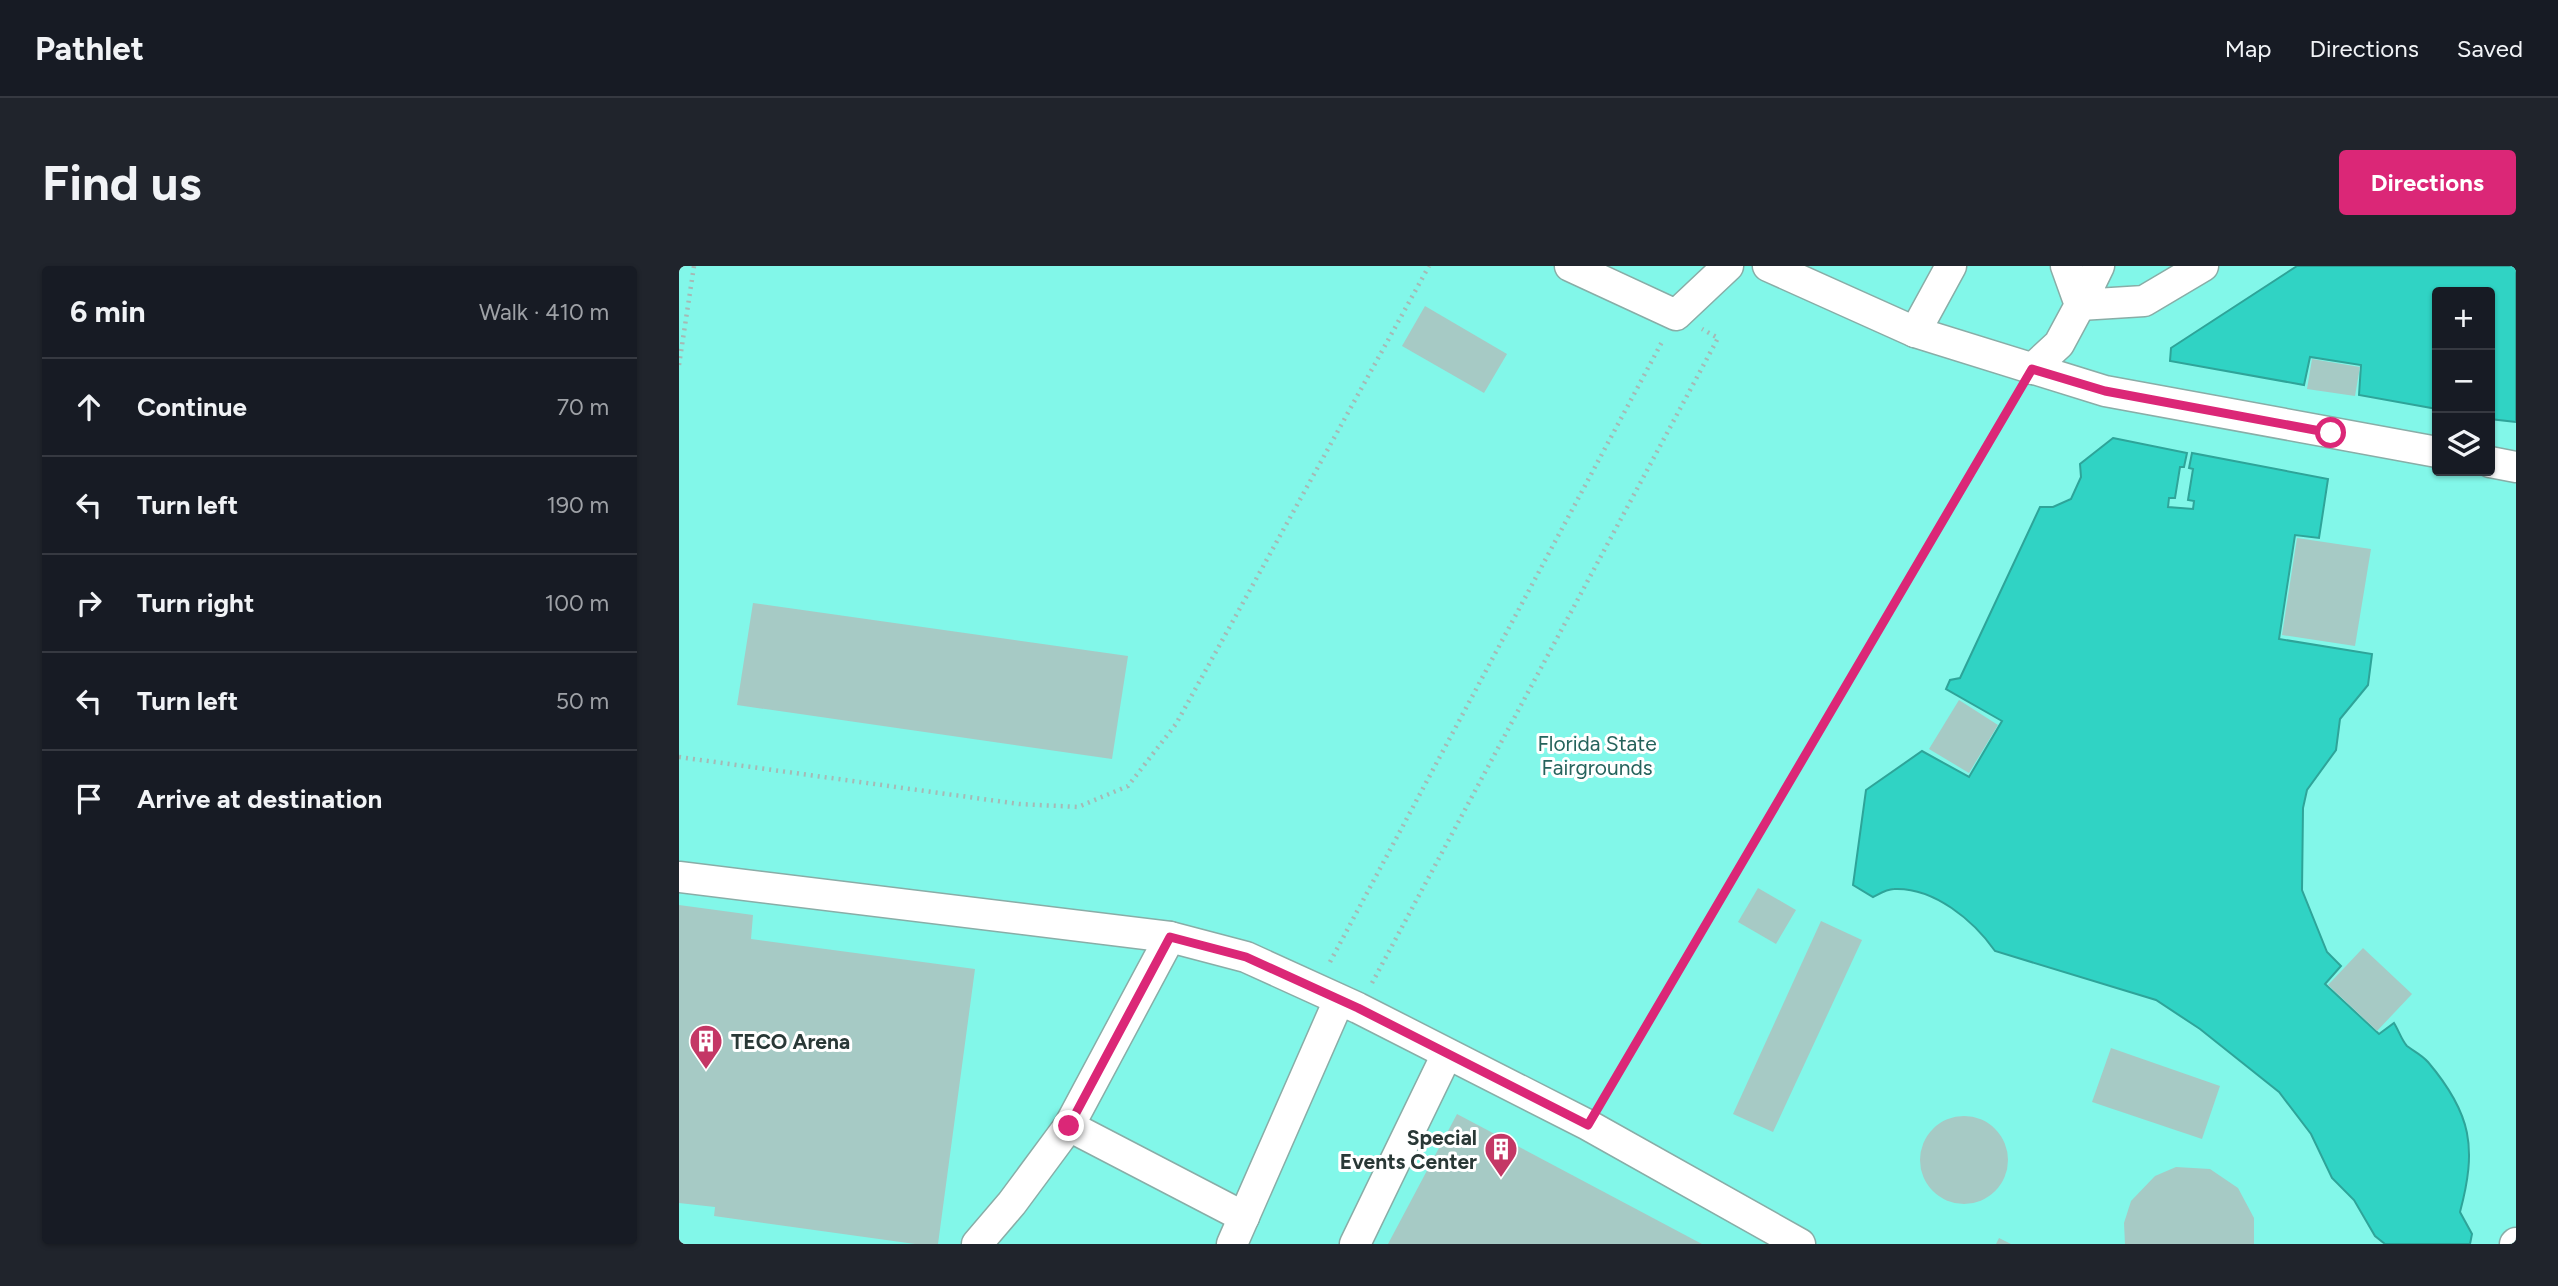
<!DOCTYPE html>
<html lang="en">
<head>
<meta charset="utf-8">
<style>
	:root { --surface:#171b24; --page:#20242c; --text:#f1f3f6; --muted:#9ea1a6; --line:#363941; --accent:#db2777 }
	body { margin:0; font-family:Figtree,sans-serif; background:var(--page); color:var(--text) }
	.controls { position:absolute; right:21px; top:21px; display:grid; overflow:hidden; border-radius:7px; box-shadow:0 2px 5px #0004 }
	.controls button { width:63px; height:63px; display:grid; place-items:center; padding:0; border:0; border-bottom:2px solid var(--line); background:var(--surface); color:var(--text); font:35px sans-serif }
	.stop { position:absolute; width:21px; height:21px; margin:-16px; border:5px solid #db2777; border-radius:50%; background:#fff }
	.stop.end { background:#db2777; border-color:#fff; box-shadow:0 2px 7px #0008 }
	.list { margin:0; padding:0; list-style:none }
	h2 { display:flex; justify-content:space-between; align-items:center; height:91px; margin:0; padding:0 28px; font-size:30px }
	h2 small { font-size:23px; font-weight:400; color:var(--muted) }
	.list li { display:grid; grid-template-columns:46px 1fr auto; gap:21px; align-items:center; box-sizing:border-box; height:98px; padding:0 28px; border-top:2px solid var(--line) }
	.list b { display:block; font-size:26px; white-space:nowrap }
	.list em { font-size:23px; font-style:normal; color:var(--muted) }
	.icon { flex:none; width:38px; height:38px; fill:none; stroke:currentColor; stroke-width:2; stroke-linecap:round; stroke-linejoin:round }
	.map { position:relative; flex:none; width:1837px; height:978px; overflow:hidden; border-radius:7px }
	header { display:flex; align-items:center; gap:42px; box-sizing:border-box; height:98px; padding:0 35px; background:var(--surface); border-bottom:2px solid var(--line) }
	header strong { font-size:33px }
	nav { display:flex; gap:38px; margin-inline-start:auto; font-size:24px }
	.intro { display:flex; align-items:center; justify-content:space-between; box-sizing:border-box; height:168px; padding:0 42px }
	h1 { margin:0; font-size:49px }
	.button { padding:18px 32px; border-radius:7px; background:var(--accent); color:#fff; font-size:24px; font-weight:700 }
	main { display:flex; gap:42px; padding:0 42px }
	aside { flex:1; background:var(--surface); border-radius:7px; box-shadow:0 2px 5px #0004 }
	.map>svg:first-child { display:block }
	.green { fill:#82f7e9; fill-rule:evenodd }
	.water { fill:#30d3c4; stroke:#2ea499; stroke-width:2 }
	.building { fill:#a6cac5 }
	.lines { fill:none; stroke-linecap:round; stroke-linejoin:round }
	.minor-casing { stroke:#89ada7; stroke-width:33 }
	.path { stroke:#a5b9b5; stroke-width:4.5; stroke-dasharray:2 5; stroke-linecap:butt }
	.minor { stroke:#fff; stroke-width:30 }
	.route { stroke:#db2777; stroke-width:9 }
	.labels { text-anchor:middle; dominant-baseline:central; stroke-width:6; stroke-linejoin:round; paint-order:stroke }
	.park-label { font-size:21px; fill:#25635c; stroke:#fff }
	.poi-label { font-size:21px; font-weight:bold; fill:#293836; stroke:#fff; text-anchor:start }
</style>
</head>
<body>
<header>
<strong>Pathlet</strong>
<nav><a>Map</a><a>Directions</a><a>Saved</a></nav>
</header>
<div class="intro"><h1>Find us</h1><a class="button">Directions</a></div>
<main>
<aside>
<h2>6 min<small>Walk · 410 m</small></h2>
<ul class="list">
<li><svg class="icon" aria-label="ahead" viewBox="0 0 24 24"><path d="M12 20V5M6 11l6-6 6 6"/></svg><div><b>Continue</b></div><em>70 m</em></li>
<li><svg class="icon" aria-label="left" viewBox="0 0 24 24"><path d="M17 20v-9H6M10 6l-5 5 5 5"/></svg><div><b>Turn left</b></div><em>190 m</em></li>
<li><svg class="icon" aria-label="right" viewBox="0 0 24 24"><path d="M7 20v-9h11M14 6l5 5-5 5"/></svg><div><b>Turn right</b></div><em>100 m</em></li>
<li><svg class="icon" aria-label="left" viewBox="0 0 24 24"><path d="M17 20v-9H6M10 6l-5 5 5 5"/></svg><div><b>Turn left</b></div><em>50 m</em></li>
<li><svg class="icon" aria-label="arrive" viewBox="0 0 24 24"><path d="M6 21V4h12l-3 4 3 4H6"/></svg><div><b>Arrive at destination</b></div></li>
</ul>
</aside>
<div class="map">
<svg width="1837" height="978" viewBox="0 0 1837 978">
	<rect width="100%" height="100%" fill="#e8fefa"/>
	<path class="green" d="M0,0H1837V978H0ZM1758,26H1811V205H1758Z"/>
	<g class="water">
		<path d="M1618,0H1837V156L1811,153V26H1758V143L1680,129L1682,99L1631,91L1625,119L1491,95L1492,82Z"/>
		<path d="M1434,172L1508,187L1505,201H1501L1496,232H1490L1489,241L1514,243L1515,235L1509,234L1514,203L1510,202L1513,187L1649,213L1640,272L1616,269L1600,373L1693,388L1689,419L1661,453L1657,484L1628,524L1624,542L1623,624L1648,686L1662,700L1646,718L1700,768L1715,757C1719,763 1723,775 1728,780C1736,786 1743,789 1749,796C1793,848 1798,882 1781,946L1793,968L1791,978H1706L1696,970L1675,934L1653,912L1632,868L1600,826L1521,763L1477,734L1316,685C1295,655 1255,621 1215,623C1208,623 1200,628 1194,631L1174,619L1187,524L1243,485L1290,511L1323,455L1267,423L1271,414L1281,412L1361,241H1374L1392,233L1402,211L1401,198Z"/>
	</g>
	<g class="building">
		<path d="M746,40L828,88L805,127L723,80Z"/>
		<path d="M1633,93L1681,101L1676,130L1628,123Z"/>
		<path d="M1618,272L1692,283L1676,380L1603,369Z"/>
		<path d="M74,337L449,390L433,493L58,439Z"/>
		<path d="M1280,434L1319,459L1290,507L1250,483Z"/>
		<path d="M1079,622L1117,644L1097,678L1059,656Z"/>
		<path d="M0,639L74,649L72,673L296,703L259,978H236L35,950L36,941L0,937Z"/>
		<path d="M1142,655L1183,674L1094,866L1054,848Z"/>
		<path d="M1684,682L1733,728L1698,765L1649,719Z"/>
		<path d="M1432,782L1541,820L1523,873L1413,836Z"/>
		<path d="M778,848L1023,978H709Z"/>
		<circle cx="1285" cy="894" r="44"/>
		<path d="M1497,901L1531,903L1559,922L1575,952V978H1446L1445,957L1452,935L1476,910Z"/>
		<path d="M1320,972L1332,978H1317Z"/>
	</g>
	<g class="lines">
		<defs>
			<g id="minor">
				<path d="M891,0L997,49L1049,0"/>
				<path d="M1089,0L1236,66L1426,125L1758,186"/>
				<path d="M1420,0L1401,39L1465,35L1524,0"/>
				<path d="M1236,66L1272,0"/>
				<path d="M1353,103L1380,78L1401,39L1387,0"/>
				<path d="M1811,196L1837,201"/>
				<path d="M0,611L491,671L567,691L679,742L909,859L1121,978"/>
				<path d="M390,860L565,951"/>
				<path d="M298,978L333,937L390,860L491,671"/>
				<path d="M553,978L660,734"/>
				<path d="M676,978L768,788"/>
				<path d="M1836,978L1837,977"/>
			</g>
		</defs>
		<use href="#minor" class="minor-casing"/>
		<g class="path">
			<path d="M0,99L15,0"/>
			<path d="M0,491L340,538L399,541L449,520L497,458L750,0"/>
			<path d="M651,696L984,74"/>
			<path d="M693,717L1039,72L1023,63"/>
			<path d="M924,834L1339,127"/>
		</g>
		<use href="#minor" class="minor"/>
	</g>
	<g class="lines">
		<path class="route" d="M390,860L491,671L567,691L679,742L909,859L1353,103L1426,125L1652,167"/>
	</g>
	<defs>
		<symbol id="building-pin" viewBox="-11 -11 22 30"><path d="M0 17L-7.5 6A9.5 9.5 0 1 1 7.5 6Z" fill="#c43765" stroke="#fff"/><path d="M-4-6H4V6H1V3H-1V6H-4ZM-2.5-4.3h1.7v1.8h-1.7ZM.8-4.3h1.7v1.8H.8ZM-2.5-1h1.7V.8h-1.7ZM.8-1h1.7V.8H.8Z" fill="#fff"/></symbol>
	</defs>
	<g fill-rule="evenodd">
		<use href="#building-pin" x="8" y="756" width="38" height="52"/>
		<use href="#building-pin" x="803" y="864" width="38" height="52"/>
	</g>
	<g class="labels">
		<g class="park-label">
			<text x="918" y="477">Florida State<tspan x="918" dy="24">Fairgrounds</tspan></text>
		</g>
		<g class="poi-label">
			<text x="52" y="775">TECO Arena</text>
			<text x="798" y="871" text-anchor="end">Special<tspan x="798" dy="24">Events Center</tspan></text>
		</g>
	</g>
</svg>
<div class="controls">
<button>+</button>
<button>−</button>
<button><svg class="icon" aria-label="layers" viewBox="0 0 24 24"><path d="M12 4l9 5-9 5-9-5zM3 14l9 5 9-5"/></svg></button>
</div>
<div class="stop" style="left:1652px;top:167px"></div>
<div class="stop end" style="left:390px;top:860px"></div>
</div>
</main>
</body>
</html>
